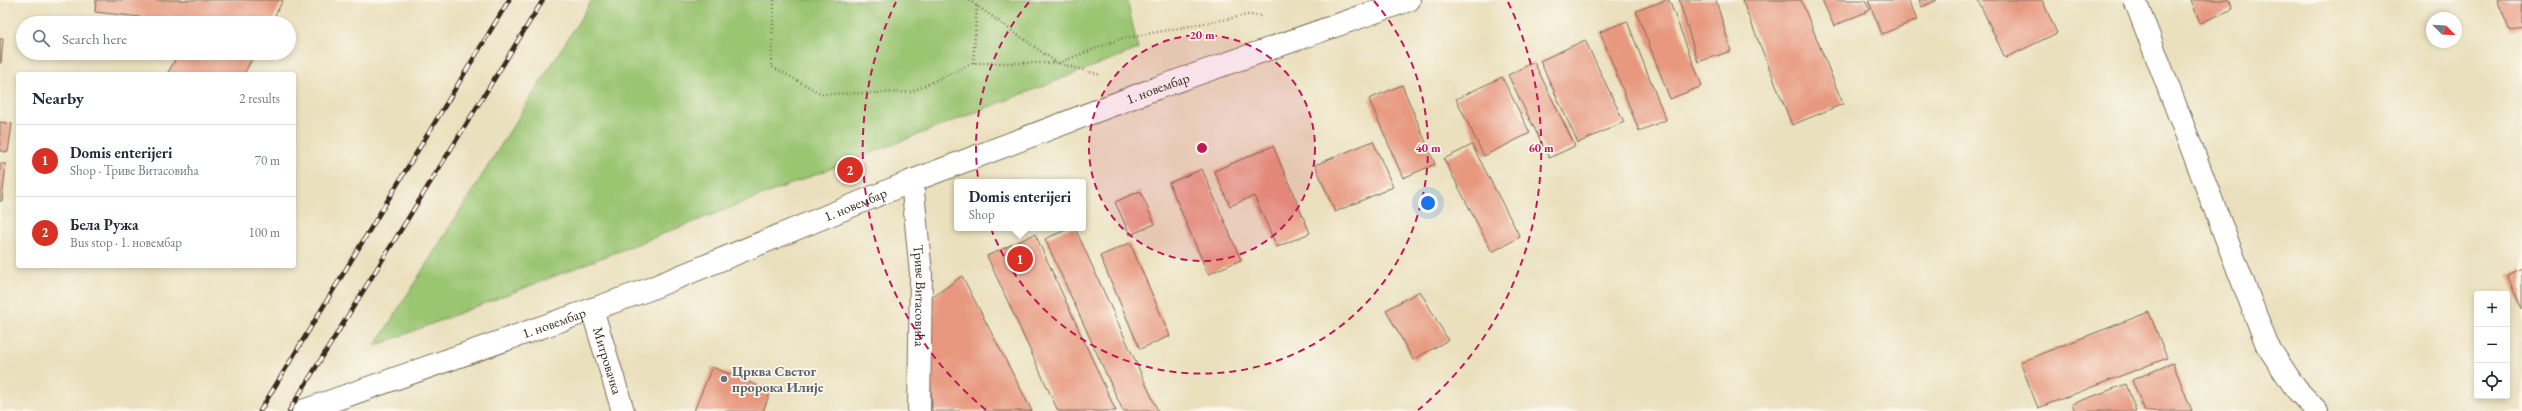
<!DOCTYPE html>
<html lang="en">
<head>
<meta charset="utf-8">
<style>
	:root { --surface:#fff; --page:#f6f6f7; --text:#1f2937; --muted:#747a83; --line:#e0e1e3; --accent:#d93025 }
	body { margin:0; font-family:"EB Garamond",serif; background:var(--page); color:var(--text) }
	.controls { position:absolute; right:12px; bottom:12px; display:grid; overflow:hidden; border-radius:4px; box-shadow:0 2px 6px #0003 }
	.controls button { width:36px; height:36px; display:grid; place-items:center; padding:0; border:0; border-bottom:1px solid var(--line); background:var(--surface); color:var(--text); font:20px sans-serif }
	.compass { position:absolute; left:2426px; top:12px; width:36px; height:36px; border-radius:50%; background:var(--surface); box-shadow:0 2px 6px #0003; rotate:114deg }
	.you { position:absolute; left:1428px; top:203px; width:14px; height:14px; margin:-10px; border:3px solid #fff; border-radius:50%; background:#1a73e8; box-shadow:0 0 0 6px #1a73e833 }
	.badge { display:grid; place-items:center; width:26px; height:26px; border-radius:50%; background:var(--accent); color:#fff; font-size:13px; font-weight:700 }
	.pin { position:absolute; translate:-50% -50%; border:2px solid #fff; box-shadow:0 1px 4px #0006 }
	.popup { position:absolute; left:954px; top:179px; width:132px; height:52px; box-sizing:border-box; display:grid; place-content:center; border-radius:4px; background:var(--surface); filter:drop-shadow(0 1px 3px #0005); font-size:13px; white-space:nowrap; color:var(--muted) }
	.popup b { font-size:15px; color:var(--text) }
	.popup::after { content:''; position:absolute; left:50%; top:100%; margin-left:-8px; border:8px solid transparent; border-top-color:var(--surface) }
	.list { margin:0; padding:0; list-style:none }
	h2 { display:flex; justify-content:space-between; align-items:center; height:52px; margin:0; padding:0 16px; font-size:17px }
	h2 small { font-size:13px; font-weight:400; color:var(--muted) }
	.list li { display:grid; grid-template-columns:26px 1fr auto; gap:12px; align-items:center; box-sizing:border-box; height:72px; padding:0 16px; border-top:1px solid var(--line) }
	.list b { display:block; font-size:15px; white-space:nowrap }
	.list p { margin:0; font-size:13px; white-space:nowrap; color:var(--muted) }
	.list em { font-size:13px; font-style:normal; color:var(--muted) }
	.icon { flex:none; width:22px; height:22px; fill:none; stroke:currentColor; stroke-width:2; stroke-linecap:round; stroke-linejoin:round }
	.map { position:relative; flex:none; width:2522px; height:411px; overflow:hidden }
	.search { position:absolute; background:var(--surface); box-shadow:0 2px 6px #0003; left:16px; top:16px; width:280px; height:44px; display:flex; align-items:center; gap:10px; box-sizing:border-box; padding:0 14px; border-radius:22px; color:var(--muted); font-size:15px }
	.panel { position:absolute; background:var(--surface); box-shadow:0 2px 6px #0003; left:16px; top:72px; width:280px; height:196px; border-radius:4px }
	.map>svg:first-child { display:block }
	.green { fill:#9ac571; stroke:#6a7848 }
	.building { fill:#e7987e }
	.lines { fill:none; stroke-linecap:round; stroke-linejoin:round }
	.lane-casing { stroke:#786a56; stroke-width:24 }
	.street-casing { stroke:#786a56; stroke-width:24 }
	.secondary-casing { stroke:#786a56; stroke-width:24 }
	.path { stroke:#786a56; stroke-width:2.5; stroke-dasharray:1 3; stroke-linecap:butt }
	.lane { stroke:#fff; stroke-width:22 }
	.street { stroke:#fff; stroke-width:22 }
	.secondary { stroke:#fff; stroke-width:22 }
	.rail-casing { stroke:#3b2a1e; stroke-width:4.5 }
	.rail { stroke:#fbf7ec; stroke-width:3; stroke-dasharray:9; stroke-linecap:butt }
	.ring { fill:none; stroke:#c2185b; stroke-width:2; stroke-dasharray:7 5 }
	.worship-dot { fill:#6b7280; stroke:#fbf7ec; stroke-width:1.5 }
	.labels { text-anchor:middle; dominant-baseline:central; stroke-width:3.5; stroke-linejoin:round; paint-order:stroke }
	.street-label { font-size:14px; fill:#3b2a1e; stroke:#fbf7ec }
	.worship-label { font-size:14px; font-weight:bold; fill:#5b616d; stroke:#fbf7ec; text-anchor:start }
	.centre { fill:#c2185b; stroke:#fbf7ec; stroke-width:2 }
	.ring-label { font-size:12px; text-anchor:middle; font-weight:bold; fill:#c2185b; stroke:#fbf7ec; stroke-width:3.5; stroke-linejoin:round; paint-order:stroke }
</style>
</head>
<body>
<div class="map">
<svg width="2522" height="411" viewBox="0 0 2522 411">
	<rect width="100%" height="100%" fill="#fbf7ec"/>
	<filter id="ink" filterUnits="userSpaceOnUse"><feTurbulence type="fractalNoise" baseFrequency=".025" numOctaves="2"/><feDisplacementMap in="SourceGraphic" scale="8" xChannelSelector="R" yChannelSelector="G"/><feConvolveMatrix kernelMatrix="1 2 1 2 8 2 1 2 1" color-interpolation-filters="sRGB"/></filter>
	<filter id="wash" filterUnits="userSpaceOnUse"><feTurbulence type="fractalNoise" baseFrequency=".012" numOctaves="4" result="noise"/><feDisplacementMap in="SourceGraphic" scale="16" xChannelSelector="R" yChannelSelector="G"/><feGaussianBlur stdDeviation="0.9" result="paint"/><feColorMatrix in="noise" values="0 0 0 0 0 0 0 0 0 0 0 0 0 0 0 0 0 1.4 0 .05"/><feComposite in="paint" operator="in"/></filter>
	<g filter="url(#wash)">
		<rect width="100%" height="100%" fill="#eae0bd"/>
		<path class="green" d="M592,0H1127L1138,49L375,346Z"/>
		<g id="blocks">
			<g class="building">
				<path d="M96,0H283L271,23H195L95,12Z"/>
				<path d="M1666,0H1669L1702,86L1670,99L1636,11Z"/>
				<path d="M1679,0H1716L1731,51L1698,62Z"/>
				<path d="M1742,0H1801L1843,104L1792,125Z"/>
				<path d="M1822,0H1865L1870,10L1834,26Z"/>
				<path d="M1868,0H1908L1917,20L1882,34Z"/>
				<path d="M1919,0H1937L1922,7Z"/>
				<path d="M1978,0H2042L2057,33L2005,58Z"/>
				<path d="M2191,0H2229L2233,9L2200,23Z"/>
				<path d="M2497,0H2522V27L2510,31Z"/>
				<path d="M1627,21L1666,120L1639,131L1600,32Z"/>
				<path d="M0,39H3L1,63H0Z"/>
				<path d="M1585,40L1624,122L1578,143L1540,61Z"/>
				<path d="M179,53H255L244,74H167Z"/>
				<path d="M1534,62L1575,146L1549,158L1508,75Z"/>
				<path d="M1502,77L1530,133L1484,156L1456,99Z"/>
				<path d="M1402,85L1435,164L1403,178L1369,99Z"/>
				<path d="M0,122L12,124L8,152L0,151Z"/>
				<path d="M1373,141L1393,187L1335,212L1315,165Z"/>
				<path d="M1472,145L1520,237L1492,252L1444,159Z"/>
				<path d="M1273,146L1310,233L1277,247L1254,196L1230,206L1214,171Z"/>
				<path d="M0,164H6L2,201H0Z"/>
				<path d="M1202,169L1241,260L1208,274L1169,183Z"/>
				<path d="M1140,191L1155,224L1130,235L1115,202Z"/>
				<path d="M1070,228H1075L1158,411H1123L1045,239Z"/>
				<path d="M1035,234L1116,411H1058L987,256Z"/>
				<path d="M1130,243L1170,336L1140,349L1100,256Z"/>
				<path d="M2522,268V309L2507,275Z"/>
				<path d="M962,276L1032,411H932L927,301Z"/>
				<path d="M1420,291L1448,340L1413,360L1386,310Z"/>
				<path d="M2149,312L2167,358L2038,408L2020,362Z"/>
				<path d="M2173,363L2192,411H2145L2132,380Z"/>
				<path d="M712,367L771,391L763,411H694Z"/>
				<path d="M2126,384L2136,411H2075L2072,404Z"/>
			</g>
		</g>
	</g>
	<g filter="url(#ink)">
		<use href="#blocks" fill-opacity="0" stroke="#786a56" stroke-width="1"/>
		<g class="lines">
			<defs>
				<path id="lane" d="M2135,0L2267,345L2296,389L2317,411"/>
				<g id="street">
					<path id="s1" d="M912,181L921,274L919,411"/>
					<path id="s2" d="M592,309L623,411"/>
				</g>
				<g id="secondary">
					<path id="s3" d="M303,411L647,290L912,181L1157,88L1409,0"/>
				</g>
			</defs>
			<use href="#lane" class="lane-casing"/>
			<use href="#street" class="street-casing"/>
			<use href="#secondary" class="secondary-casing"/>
			<g class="path">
				<path d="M774,0L771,66L822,94L911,92L973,63H1057L1101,75"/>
				<path d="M969,0L1057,63"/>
				<path d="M973,63L977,6"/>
				<path d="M1058,63L1120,39L1248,15L1263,16"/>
			</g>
			<use href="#lane" class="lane"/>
			<use href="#street" class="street"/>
			<use href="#secondary" class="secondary"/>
			<defs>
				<g id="rail">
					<path d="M260,411L509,0"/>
					<path d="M289,411L543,0"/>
				</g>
			</defs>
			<use href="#rail" class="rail-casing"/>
			<use href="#rail" class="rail"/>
		</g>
	</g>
	<circle cx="1202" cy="148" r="113" fill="#c2185b" fill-opacity=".12"/>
	<g class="ring">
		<circle cx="1202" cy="148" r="113"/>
		<path d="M1374 1A226 226 0 1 1 1030 1"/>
		<path d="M986 410A339 339 0 0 1 896 2M1508 2A339 339 0 0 1 1418 410"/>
	</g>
	<circle class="worship-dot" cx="724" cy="379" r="4"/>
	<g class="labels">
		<g class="street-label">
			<text stroke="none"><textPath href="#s3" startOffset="914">1. новембар</textPath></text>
			<text stroke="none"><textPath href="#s3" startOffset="590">1. новембар</textPath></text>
			<text stroke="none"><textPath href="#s1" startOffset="115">Триве Витасовића</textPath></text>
			<text stroke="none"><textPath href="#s3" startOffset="266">1. новембар</textPath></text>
			<text stroke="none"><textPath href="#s2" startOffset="54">Митровачка</textPath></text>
		</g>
		<g class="worship-label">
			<text x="732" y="371">Црква Светог<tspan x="732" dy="16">пророка Илије</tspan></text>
		</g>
	</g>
	<circle cx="1202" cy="148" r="6" class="centre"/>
	<g class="ring-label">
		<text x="1202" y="39">20 m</text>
		<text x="1428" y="152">40 m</text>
		<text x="1541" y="152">60 m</text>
	</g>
</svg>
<div class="controls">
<button>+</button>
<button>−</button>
<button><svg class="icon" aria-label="locate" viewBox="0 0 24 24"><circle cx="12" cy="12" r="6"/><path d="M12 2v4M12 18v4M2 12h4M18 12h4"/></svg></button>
</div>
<svg class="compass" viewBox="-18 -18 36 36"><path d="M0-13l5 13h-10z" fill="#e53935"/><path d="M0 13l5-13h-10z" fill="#747a83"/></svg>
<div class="you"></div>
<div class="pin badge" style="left:1020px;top:259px">1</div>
<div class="popup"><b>Domis enterijeri</b>Shop</div>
<div class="pin badge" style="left:850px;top:170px">2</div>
<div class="search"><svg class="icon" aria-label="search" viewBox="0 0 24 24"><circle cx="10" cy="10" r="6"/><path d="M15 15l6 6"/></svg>Search here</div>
<section class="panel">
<h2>Nearby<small>2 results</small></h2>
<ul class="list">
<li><span class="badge">1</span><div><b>Domis enterijeri</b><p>Shop · Триве Витасовића</p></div><em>70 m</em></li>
<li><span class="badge">2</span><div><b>Бела Ружа</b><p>Bus stop · 1. новембар</p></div><em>100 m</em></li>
</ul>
</section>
</div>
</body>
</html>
